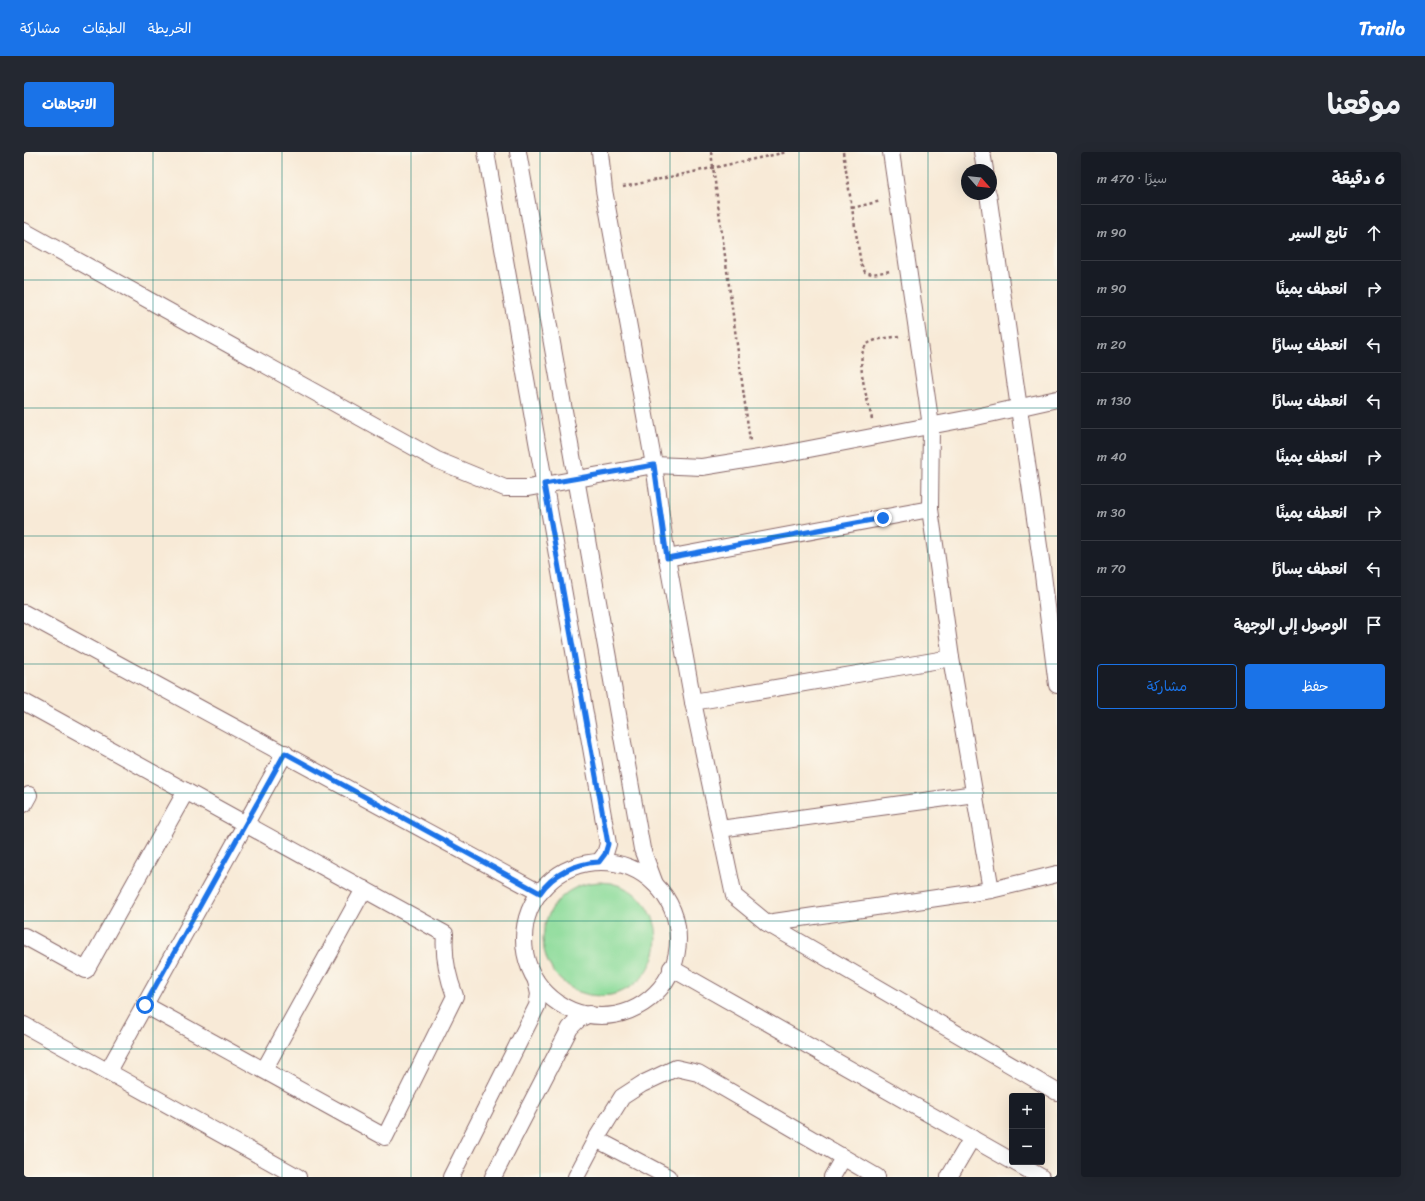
<!DOCTYPE html>
<html lang="ar">
<head>
<meta charset="utf-8">
<style>
	:root { --surface:#171b24; --page:#242831; --text:#f1f3f6; --muted:#9ea1a6; --line:#363941; --accent:#1a73e8 }
	body { margin:0; font-family:Sriracha,"Playpen Sans Arabic",sans-serif; background:var(--page); color:var(--text); direction:rtl }
	.controls { position:absolute; right:12px; bottom:12px; display:grid; overflow:hidden; border-radius:4px; box-shadow:0 4px 16px #0002 }
	.controls button { width:36px; height:36px; display:grid; place-items:center; padding:0; border:0; border-bottom:1px solid var(--line); background:var(--surface); color:var(--text); font:20px sans-serif }
	.compass { position:absolute; left:937px; top:12px; width:36px; height:36px; border-radius:50%; background:var(--surface); box-shadow:0 4px 16px #0002; rotate:117deg }
	.stop { position:absolute; width:12px; height:12px; margin:-9px; border:3px solid #1a73e8; border-radius:50%; background:#fff }
	.stop.end { background:#1a73e8; border-color:#fff; box-shadow:0 1px 4px #0008 }
	.list { margin:0; padding:0; list-style:none }
	h2 { display:flex; justify-content:space-between; align-items:center; height:52px; margin:0; padding:0 16px; font-size:17px }
	h2 small { font-size:13px; font-weight:400; color:var(--muted) }
	.list li { display:grid; grid-template-columns:26px 1fr auto; gap:12px; align-items:center; box-sizing:border-box; height:56px; padding:0 16px; border-top:1px solid var(--line) }
	.list b { display:block; font-size:15px; white-space:nowrap }
	.list em { font-size:13px; font-style:normal; color:var(--muted) }
	.actions { display:flex; gap:8px; padding:12px 16px }
	.actions a { flex:1; padding:9px 0; border:1px solid var(--accent); border-radius:4px; text-align:center; font-size:14px; color:var(--accent) }
	.actions .main { background:var(--accent); color:#fff }
	.icon { flex:none; width:22px; height:22px; fill:none; stroke:currentColor; stroke-width:2; stroke-linecap:round; stroke-linejoin:round }
	.map { position:relative; flex:none; width:1033px; height:1025px; overflow:hidden; direction:ltr; border-radius:4px }
	header { display:flex; align-items:center; gap:24px; box-sizing:border-box; height:56px; padding:0 20px; background:var(--accent); color:#fff }
	header strong { font-size:19px }
	nav { display:flex; gap:22px; margin-inline-start:auto; font-size:14px }
	.intro { display:flex; align-items:center; justify-content:space-between; box-sizing:border-box; height:96px; padding:0 24px }
	h1 { margin:0; font-size:28px }
	.button { padding:10px 18px; border-radius:4px; background:var(--accent); color:#fff; font-size:14px; font-weight:700 }
	main { display:flex; gap:24px; padding:0 24px }
	aside { flex:1; background:var(--surface); border-radius:4px; box-shadow:0 4px 16px #0002 }
	.map>svg:first-child { display:block }
	.green { fill:#8edc9b; stroke:#6c7e63 }
	.lines { fill:none; stroke-linecap:round; stroke-linejoin:round }
	.minor-casing { stroke:#876667; stroke-width:18 }
	.path { stroke:#876667; stroke-width:2.5; stroke-dasharray:3 3; stroke-linecap:butt }
	.minor { stroke:#fff; stroke-width:16 }
	.route { stroke:#1a73e8; stroke-width:5 }
	.grid { fill:none; stroke:#0f766e; stroke-width:1; stroke-opacity:0.55 }
</style>
</head>
<body>
<header>
<strong>Trailo</strong>
<nav><a>الخريطة</a><a>الطبقات</a><a>مشاركة</a></nav>
</header>
<div class="intro"><h1>موقعنا</h1><a class="button">الاتجاهات</a></div>
<main>
<aside>
<h2>6 دقيقة<small>سيرًا · 470 m</small></h2>
<ul class="list">
<li><svg class="icon" aria-label="ahead" viewBox="0 0 24 24"><path d="M12 20V5M6 11l6-6 6 6"/></svg><div><b>تابع السير</b></div><em>90 m</em></li>
<li><svg class="icon" aria-label="right" viewBox="0 0 24 24"><path d="M7 20v-9h11M14 6l5 5-5 5"/></svg><div><b>انعطف يمينًا</b></div><em>90 m</em></li>
<li><svg class="icon" aria-label="left" viewBox="0 0 24 24"><path d="M17 20v-9H6M10 6l-5 5 5 5"/></svg><div><b>انعطف يسارًا</b></div><em>20 m</em></li>
<li><svg class="icon" aria-label="left" viewBox="0 0 24 24"><path d="M17 20v-9H6M10 6l-5 5 5 5"/></svg><div><b>انعطف يسارًا</b></div><em>130 m</em></li>
<li><svg class="icon" aria-label="right" viewBox="0 0 24 24"><path d="M7 20v-9h11M14 6l5 5-5 5"/></svg><div><b>انعطف يمينًا</b></div><em>40 m</em></li>
<li><svg class="icon" aria-label="right" viewBox="0 0 24 24"><path d="M7 20v-9h11M14 6l5 5-5 5"/></svg><div><b>انعطف يمينًا</b></div><em>30 m</em></li>
<li><svg class="icon" aria-label="left" viewBox="0 0 24 24"><path d="M17 20v-9H6M10 6l-5 5 5 5"/></svg><div><b>انعطف يسارًا</b></div><em>70 m</em></li>
<li><svg class="icon" aria-label="arrive" viewBox="0 0 24 24"><path d="M6 21V4h12l-3 4 3 4H6"/></svg><div><b>الوصول إلى الوجهة</b></div></li>
</ul>
<div class="actions"><a class="main">حفظ</a><a>مشاركة</a></div>
</aside>
<div class="map">
<svg width="1033" height="1025" viewBox="0 0 1033 1025">
	<rect width="100%" height="100%" fill="#fbf7ec"/>
	<filter id="ink" filterUnits="userSpaceOnUse"><feTurbulence type="fractalNoise" baseFrequency=".025" numOctaves="2"/><feDisplacementMap in="SourceGraphic" scale="8" xChannelSelector="R" yChannelSelector="G"/><feConvolveMatrix kernelMatrix="1 2 1 2 8 2 1 2 1" color-interpolation-filters="sRGB"/></filter>
	<filter id="wash" filterUnits="userSpaceOnUse"><feTurbulence type="fractalNoise" baseFrequency=".012" numOctaves="4" result="noise"/><feDisplacementMap in="SourceGraphic" scale="16" xChannelSelector="R" yChannelSelector="G"/><feGaussianBlur stdDeviation="0.9" result="paint"/><feColorMatrix in="noise" values="0 0 0 0 0 0 0 0 0 0 0 0 0 0 0 0 0 1.4 0 .05"/><feComposite in="paint" operator="in"/></filter>
	<g filter="url(#wash)">
		<rect width="100%" height="100%" fill="#f8ead7"/>
		<circle class="green" cx="576" cy="787" r="57"/>
	</g>
	<g filter="url(#ink)">
		<g class="lines">
			<defs>
				<g id="minor">
					<path d="M462,0L584,692L581,702L575,710"/>
					<path d="M494,0L618,697L631,732"/>
					<path d="M576,0L580,38L630,313L643,406L669,550L710,744L743,771L1033,940"/>
					<path d="M867,0L907,274L906,357L927,506L967,738"/>
					<path d="M958,0L961,18"/>
					<path d="M964,42L1018,415L1033,533"/>
					<path d="M0,79L413,308L481,336H504L630,313L678,315L759,302L952,265L1033,247"/>
					<path d="M643,406L906,357"/>
					<path d="M0,461L516,741"/>
					<path d="M0,550L421,782C419,804 423,823 431,844L361,985L121,853"/>
					<path d="M669,550L927,506"/>
					<path d="M0,652L5,643"/>
					<path d="M696,677L951,642"/>
					<circle cx="577" cy="787" r="77"/>
					<path d="M743,771L967,738L1033,722"/>
					<path d="M0,784L62,818L162,639"/>
					<path d="M647,816L988,1009"/>
					<path d="M0,873L274,1025"/>
					<path d="M240,918L340,737"/>
					<path d="M84,919L261,601"/>
					<path d="M572,987L644,1025"/>
					<path d="M990,1010L1017,1025"/>
					<path d="M427,1025L513,854L515,842L512,829"/>
					<path d="M469,1025L546,876L554,868L565,862"/>
					<path d="M552,1025L572,987L598,945L618,932L652,916L674,921L853,1025"/>
					<path d="M808,1025L819,1006"/>
					<path d="M925,1025L948,986"/>
				</g>
			</defs>
			<use href="#minor" class="minor-casing"/>
			<g class="path">
				<path d="M687,0L726,289"/>
				<path d="M819,0L837,112L841,120L848,122L866,119"/>
				<path d="M599,35L763,0"/>
				<path d="M828,56L857,49"/>
				<path d="M848,267C844,249 828,201 845,191C853,186 867,186 875,184"/>
			</g>
			<use href="#minor" class="minor"/>
		</g>
	</g>
	<g class="lines" filter="url(#ink)">
		<path class="route" d="M121,853L261,601L516,741C529,722 552,711 575,710L581,702L584,692L520,332L630,313L643,406L859,366"/>
	</g>
	<path class="grid" d="M129,0V1025M258,0V1025M387,0V1025M516,0V1025M646,0V1025M775,0V1025M904,0V1025M0,128H1033M0,256H1033M0,384H1033M0,512H1033M0,641H1033M0,769H1033M0,897H1033"/>
</svg>
<div class="controls">
<button>+</button>
<button>−</button>
</div>
<svg class="compass" viewBox="-18 -18 36 36"><path d="M0-13l5 13h-10z" fill="#e53935"/><path d="M0 13l5-13h-10z" fill="#9ea1a6"/></svg>
<div class="stop" style="left:121px;top:853px"></div>
<div class="stop end" style="left:859px;top:366px"></div>
</div>
</main>
</body>
</html>
